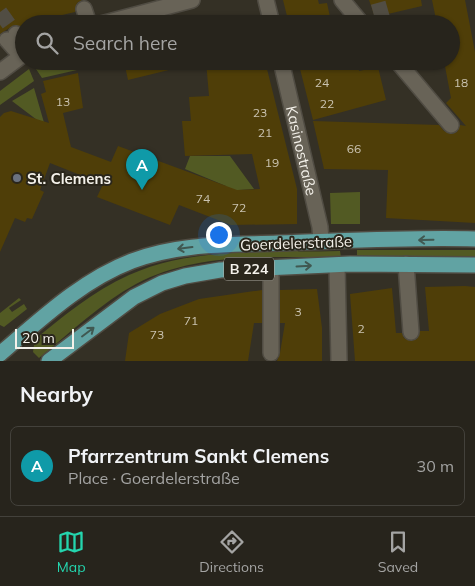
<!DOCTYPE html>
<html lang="en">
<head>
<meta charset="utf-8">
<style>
	:root { --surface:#27241c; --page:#2f2c25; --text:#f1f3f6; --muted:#a4a4a3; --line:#43413b; --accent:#24d5ae }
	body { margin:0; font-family:Mulish,sans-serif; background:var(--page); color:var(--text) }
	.scale { position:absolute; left:15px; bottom:12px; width:59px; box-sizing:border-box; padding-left:5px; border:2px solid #f4f1ea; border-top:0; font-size:14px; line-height:18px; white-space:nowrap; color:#f4f1ea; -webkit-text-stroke:4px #2a261b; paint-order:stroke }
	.you { position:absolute; left:218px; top:234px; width:18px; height:18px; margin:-12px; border:4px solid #fff; border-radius:50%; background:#1a73e8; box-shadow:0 0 0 8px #1a73e833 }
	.badge { display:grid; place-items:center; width:32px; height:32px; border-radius:50%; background:var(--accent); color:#fff; font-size:16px; font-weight:700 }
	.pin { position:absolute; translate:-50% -41px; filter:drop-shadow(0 1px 2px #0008) }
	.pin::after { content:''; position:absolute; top:26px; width:18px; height:15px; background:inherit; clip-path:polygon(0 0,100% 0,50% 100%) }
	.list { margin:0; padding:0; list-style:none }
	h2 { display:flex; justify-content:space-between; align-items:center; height:65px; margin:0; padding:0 20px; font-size:21px }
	h2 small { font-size:16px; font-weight:400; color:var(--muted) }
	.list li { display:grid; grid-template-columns:32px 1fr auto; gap:15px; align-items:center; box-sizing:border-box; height:80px; margin:0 10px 10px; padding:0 10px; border:1px solid var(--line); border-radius:8px }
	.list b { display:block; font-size:19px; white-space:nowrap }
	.list p { margin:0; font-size:16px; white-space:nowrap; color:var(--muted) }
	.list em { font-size:16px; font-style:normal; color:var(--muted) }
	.icon { flex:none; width:28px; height:28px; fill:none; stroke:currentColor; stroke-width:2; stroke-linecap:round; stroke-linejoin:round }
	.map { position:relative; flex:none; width:475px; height:361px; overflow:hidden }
	.search { position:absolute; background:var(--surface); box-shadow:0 1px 4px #0004; left:15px; right:15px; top:15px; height:55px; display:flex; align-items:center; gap:12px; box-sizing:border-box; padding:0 18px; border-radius:28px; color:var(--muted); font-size:19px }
	.sheet { height:155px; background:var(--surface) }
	nav { display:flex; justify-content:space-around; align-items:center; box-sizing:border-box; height:70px; border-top:1px solid var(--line); background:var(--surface); font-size:14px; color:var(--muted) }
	nav a { display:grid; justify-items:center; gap:2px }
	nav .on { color:var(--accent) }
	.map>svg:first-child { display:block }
	.green { fill:#525a23 }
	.building { fill:#4f3e08 }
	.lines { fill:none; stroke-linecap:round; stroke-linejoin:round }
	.minor-tunnel { stroke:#514d43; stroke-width:15; stroke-dasharray:15 8; stroke-linecap:butt }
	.minor-casing { stroke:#504c43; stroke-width:18 }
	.major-casing { stroke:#504c43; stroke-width:18 }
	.minor { stroke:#686357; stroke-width:15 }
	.major { stroke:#61a3a3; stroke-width:15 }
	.oneway { stroke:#405851 }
	.worship-dot { fill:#6b7280; stroke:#2a261b; stroke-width:2 }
	.labels { text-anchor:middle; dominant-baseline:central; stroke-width:4; stroke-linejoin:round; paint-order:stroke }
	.number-label { font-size:12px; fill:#cbc4b2 }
	.shield { fill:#2a261b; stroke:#b7b4ac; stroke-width:1 }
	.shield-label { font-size:14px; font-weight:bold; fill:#f4f1ea }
	.street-label { font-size:15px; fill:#f4f1ea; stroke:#2a261b }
	.poi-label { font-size:15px; font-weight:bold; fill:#f4f1ea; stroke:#2a261b; text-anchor:start }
</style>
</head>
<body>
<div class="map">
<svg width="475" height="361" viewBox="0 0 475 361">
	<rect width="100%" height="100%" fill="#343025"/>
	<g class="green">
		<path d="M44,61H81L78,62L77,70L42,78L34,66Z"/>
		<path d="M29,69L34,81L0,105V91Z"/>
		<path d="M34,88L45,126L12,101Z"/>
		<path d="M190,156H230L254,189L224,191L226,186L185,169Z"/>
		<path d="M360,192V224H331L330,193Z"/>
		<path d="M357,250H475V256L357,257Z"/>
		<path d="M340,251L341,257C273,258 197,251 136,284C101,303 70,333 39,358L33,352L34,345L32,342C62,317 93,291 129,275C194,246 271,253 340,251Z"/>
		<path d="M19,298L21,300L9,308L12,312L24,304L27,309L4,327L0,325V313Z"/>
	</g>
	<g class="building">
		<path d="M0,0H82L77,3L75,12L24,24L23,28L14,25L0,34Z"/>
		<path d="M283,0H318L319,4L327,3L330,17L325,18L327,24H289Z"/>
		<path d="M369,0H421L422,6L375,17Z"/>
		<path d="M432,0H465L475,52V223L386,218L388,170L324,169L313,121L439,125L444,131L452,134L457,132L460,125L466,126L446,103L451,98L444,61H451V24H437Z"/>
		<path d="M124,61H180L181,67L128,80Z"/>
		<path d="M206,61H265L297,189V224L231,225L179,205L170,225L97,197L103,184L50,163L40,190L44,192L32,219L27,218L25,222L15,218L0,252V117L4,113L11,111L49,123L41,94L46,92L43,81L78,73L83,108L63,113L71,147L111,162L118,146L237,190L260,189L252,154L185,156L182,121H191L189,97L209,96Z"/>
		<path d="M298,61H335L337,68L358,63L359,71L378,67L386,100L313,120Z"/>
		<path d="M465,286L475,287V361H355L350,294L392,288L396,333H402L404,338L411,341L417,339L420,331H429L425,287Z"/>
		<path d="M317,289L322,328V361H277L280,353L285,323H280V290Z"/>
		<path d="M262,290V323H254L248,361H125L129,333L160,314L199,299Z"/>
	</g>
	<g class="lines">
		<g class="minor-tunnel">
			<path d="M0,12L16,34"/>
			<path d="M373,12L394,6"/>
		</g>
		<defs>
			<g id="minor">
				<path d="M266,0L272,24"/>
				<path d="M342,0L362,24"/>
				<path d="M84,9L89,24"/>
				<path d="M101,24L192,0"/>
				<path d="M16,34L24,43"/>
				<path d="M7,40L21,56"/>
				<path id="s1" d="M281,61L320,227L321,241"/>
				<path d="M397,61L451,125"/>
				<path d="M0,72L24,54"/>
				<path d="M406,264L411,332"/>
				<path d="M337,265L339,361"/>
				<path d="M271,268V353"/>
			</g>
			<g id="major">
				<path d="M0,354C41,319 82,280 132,261C179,243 229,245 278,243C344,241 410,237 475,239"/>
				<path d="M49,361L134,297L162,283L185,276L220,270L350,264L475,265"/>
			</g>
		</defs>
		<use href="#minor" class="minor-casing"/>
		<use href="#major" class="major-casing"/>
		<use href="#minor" class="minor"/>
		<use href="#major" class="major"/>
	</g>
	<defs><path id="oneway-shaft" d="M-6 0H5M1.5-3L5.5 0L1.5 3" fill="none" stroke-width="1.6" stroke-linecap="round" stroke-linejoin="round" transform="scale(1.25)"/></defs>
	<g class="oneway">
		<use href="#oneway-shaft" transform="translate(426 240) rotate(179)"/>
		<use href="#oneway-shaft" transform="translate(185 248) rotate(173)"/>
		<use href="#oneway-shaft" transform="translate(304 266) rotate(-3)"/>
		<use href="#oneway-shaft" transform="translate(88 332) rotate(-37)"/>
	</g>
	<circle class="worship-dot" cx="17" cy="178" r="5"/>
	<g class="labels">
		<g class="number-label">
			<text x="322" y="82">24</text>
			<text x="461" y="82">18</text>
			<text x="63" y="101">13</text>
			<text x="327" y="103">22</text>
			<text x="260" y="112">23</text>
			<text x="265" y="132">21</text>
			<text x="354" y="148">66</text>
			<text x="272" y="162">19</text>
			<text x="203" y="198">74</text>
			<text x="239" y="207">72</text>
			<text x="298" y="311">3</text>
			<text x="191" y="320">71</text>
			<text x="361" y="328">2</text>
			<text x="157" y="334">73</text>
		</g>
		<rect class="shield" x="224" y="257.5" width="50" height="23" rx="4"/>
		<g class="shield-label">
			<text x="249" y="269">B 224</text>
		</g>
		<g class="street-label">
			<text stroke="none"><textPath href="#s1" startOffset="92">Kasinostraße</textPath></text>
			<text transform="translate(296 243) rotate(-2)">Goerdelerstraße</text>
		</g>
		<g class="poi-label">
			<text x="27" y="178">St. Clemens</text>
		</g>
	</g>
</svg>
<div class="scale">20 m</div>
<div class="you"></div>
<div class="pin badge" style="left:142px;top:190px;background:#0f9aa8">A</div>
<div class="search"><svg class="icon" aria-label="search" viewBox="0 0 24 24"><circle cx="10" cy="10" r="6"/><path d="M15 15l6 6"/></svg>Search here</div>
</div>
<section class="sheet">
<h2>Nearby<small></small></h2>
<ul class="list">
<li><span class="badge" style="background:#0f9aa8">A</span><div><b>Pfarrzentrum Sankt Clemens</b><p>Place · Goerdelerstraße</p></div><em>30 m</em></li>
</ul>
</section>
<nav>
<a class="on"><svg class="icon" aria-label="map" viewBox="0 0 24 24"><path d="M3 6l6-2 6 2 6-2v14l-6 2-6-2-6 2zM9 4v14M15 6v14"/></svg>Map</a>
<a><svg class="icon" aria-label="directions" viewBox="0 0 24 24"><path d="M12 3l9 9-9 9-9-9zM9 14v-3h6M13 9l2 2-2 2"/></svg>Directions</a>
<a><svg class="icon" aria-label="saved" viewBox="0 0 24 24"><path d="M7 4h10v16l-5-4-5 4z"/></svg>Saved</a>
</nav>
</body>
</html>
